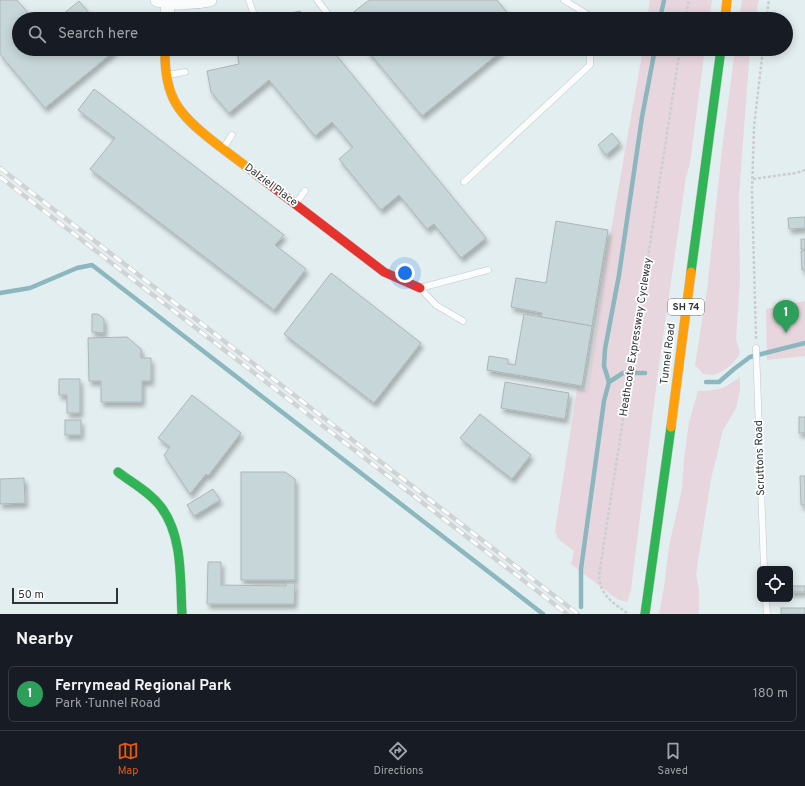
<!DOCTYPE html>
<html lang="en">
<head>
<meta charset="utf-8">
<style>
	:root { --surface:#171b24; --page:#242831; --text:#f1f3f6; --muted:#9ea1a6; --line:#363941; --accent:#ea580c }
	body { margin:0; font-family:Overpass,sans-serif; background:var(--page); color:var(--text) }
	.controls { position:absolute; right:12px; bottom:12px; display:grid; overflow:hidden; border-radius:6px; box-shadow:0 2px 10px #0003 }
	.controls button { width:36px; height:36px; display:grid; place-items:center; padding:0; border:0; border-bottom:1px solid var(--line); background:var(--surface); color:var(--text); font:20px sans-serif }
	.scale { position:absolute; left:12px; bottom:10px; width:106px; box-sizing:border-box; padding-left:4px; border:2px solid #2e3637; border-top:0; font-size:11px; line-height:14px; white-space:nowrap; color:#2e3637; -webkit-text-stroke:3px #fff; paint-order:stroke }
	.you { position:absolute; left:405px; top:273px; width:14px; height:14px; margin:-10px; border:3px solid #fff; border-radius:50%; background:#1a73e8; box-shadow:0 0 0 6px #1a73e833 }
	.badge { display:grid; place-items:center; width:26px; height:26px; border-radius:50%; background:var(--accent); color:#fff; font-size:13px; font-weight:700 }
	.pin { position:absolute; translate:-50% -33px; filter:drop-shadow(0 1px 2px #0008) }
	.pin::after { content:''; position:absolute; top:21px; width:14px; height:12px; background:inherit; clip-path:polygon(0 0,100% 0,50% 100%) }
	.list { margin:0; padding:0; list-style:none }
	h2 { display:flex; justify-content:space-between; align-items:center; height:52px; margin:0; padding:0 16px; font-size:17px }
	h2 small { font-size:13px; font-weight:400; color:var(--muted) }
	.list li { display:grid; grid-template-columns:26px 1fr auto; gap:12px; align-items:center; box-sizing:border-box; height:56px; margin:0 8px 8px; padding:0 8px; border:1px solid var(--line); border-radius:6px }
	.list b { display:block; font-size:15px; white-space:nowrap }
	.list p { margin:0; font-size:13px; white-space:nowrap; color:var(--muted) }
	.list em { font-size:13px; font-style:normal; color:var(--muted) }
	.icon { flex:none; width:22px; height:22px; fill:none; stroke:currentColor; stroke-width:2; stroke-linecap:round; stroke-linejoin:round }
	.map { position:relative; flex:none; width:805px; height:614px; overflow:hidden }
	.search { position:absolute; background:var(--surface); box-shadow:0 2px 10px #0003; left:12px; right:12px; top:12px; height:44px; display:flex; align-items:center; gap:10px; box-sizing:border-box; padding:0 14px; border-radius:22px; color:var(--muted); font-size:15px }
	.sheet { height:116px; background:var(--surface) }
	nav { display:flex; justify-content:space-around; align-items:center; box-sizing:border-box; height:56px; border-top:1px solid var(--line); background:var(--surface); font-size:11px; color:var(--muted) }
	nav a { display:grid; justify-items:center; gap:2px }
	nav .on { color:var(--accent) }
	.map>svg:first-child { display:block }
	.green { fill:#e8d6de }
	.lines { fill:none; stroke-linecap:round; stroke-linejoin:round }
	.stream { stroke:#8cb7be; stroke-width:4.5 }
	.building { fill:#c7d7d9; stroke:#adb5b7; filter:url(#shadow) }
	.lane-casing { stroke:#c1c9cb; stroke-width:7 }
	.street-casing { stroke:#c1c9cb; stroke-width:14 }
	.fast-casing { stroke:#c1c9cb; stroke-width:10 }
	.slow-casing { stroke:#c1c9cb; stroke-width:10 }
	.jam-casing { stroke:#c1c9cb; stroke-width:10 }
	.path { stroke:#cbcecf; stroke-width:2.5; stroke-dasharray:3 2; stroke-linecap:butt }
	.lane { stroke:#fbfcfd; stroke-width:6 }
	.street { stroke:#fbfcfd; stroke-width:13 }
	.fast { stroke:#30b455; stroke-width:9 }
	.slow { stroke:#ff9f0a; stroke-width:9 }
	.jam { stroke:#e5322d; stroke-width:9 }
	.rail-casing { stroke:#cfd3d3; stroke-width:4.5 }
	.rail { stroke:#fff; stroke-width:3; stroke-dasharray:9; stroke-linecap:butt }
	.labels { text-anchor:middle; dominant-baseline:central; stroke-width:3.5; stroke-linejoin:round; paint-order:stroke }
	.shield { fill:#fff; stroke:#6d7273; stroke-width:1 }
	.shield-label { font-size:10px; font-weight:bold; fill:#2e3637 }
	.street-label { font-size:11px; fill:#2e3637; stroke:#fff }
</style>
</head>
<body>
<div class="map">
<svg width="805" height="614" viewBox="0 0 805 614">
	<defs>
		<filter id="shadow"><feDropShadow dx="2.5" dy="4.5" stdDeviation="2" flood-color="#0004"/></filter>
	</defs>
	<rect width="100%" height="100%" fill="#e3eef0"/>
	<g class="green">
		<path d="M650,0H712L709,19H647Z"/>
		<path d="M742,0H759L755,19H739Z"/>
		<path d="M643,49H705L690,163L686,177L658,372L631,590L627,602L617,599L571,564L574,551L558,539L555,531L577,389L587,390L607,253Z"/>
		<path d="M735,49H750L739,195L740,282L736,339L740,353C736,361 726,371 716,374C713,376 707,374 703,374L695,365L707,290L722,150Z"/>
		<path d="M805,301V356L767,360L766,309Z"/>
		<path d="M740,377V390L736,408L723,430L711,479L696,574L699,590V610L698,614H659L664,587L669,546L682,489L684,459L689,422L698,391C720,390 722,390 740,377Z"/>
	</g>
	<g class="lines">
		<g class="stream">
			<path d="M660,19L664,0"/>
			<path d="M0,293L30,288L77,268L92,265L543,614"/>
			<path d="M609,382L604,366L605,349L619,275L642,117L655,49"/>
			<path d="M706,382H719L734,369L750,357L805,343"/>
			<path d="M581,607V569L604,401L609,382L623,373H645"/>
		</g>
	</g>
	<g class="building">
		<path d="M0,0H17L33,19H19V49H117L45,108L0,54Z"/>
		<path d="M369,0H497L512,19H353L350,15Z"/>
		<path d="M79,1L94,19H57Z"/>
		<path d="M300,11L307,19H267L266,18Z"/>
		<path d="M246,49H331L486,238L461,258L434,224L427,229L399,195L381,210L339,159L353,147L332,122L315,136L269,80L229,113L211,92L207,71L239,64L237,51Z"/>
		<path d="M366,49H504L422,116Z"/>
		<path d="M94,89L284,235L275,245L306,269L274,310L90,169L115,138L78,110Z"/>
		<path d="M612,133L620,143L606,155L598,145Z"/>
		<path d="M805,217V228L789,229L788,218Z"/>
		<path d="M556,221L608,230L592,326L541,317L542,313L511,307L516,278L546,283Z"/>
		<rect x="801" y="239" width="4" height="10"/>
		<path d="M805,250V270H802L801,251Z"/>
		<path d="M331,273L421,343L374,403L284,334Z"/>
		<path d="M92,314H98L104,319V333L92,332Z"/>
		<path d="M524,314L592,326L582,386L487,370L489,356L508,359V364L515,365Z"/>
		<path d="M127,337L141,349V358H151V381H142V402H101V381H89L88,338Z"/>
		<path d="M59,379H80V413H67V395H59Z"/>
		<path d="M505,382L569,393L565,419L501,408Z"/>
		<path d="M192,395L241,433L208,476L206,474L190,494L164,455L170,447L158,438Z"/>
		<path d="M480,414L531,455L512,479L460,438Z"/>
		<rect x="799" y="417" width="6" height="16"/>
		<rect x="65" y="420" width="16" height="15"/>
		<path d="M241,472H285L295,479V580H241Z"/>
		<path d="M800,476H805V505H801Z"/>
		<path d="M24,478L25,503L0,504V479Z"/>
		<path d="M213,489L220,500L194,516L187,505Z"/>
		<path d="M208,562H221V585L286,586V583H295L294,604H207Z"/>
		<rect x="790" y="586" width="15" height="6"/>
		<rect x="781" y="608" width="24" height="6"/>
	</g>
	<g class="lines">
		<defs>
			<g id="lane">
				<path d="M249,0L253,12"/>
				<path d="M317,0L332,19"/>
				<path d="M564,0L590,16V19"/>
				<path d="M168,75L185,72"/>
				<path d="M224,147L232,135"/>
				<path d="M464,182L590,65V49"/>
				<path d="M296,203L305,191"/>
				<path d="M463,321L436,305L420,288L488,270"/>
				<path d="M756,348L764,569"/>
				<path d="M766,599L767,614"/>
			</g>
			<g id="street">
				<path d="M157,0C174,3 192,4 210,0"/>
				<path d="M167,19L168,2"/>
			</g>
			<g id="fast">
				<path d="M691,272L721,49"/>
				<path d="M118,472C132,483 150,492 161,507C183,536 180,579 182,614"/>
				<path d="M645,614L671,427"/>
			</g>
			<g id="slow">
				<path d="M725,19L727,0"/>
				<path d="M165,49C164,97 178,114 214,142C228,153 242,163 256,174"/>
				<path d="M671,427L691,272"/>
			</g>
			<path id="jam" d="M256,174L384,272L420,288"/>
		</defs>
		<use href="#lane" class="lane-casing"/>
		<use href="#street" class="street-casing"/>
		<use href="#fast" class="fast-casing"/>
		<use href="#slow" class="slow-casing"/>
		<use href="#jam" class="jam-casing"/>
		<g class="path">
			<path d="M685,19L689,0"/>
			<path d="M766,19L769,0"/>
			<path d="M753,179L796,173L805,170"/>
			<path d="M756,339L752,192L754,127L763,49"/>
			<path d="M627,613C613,603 599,594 599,575L680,49"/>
		</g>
		<use href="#lane" class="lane"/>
		<use href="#street" class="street"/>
		<use href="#fast" class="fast"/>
		<use href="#slow" class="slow"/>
		<use href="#jam" class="jam"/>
		<defs>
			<g id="rail">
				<path d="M0,168L578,614"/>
				<path d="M0,177L567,614"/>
			</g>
		</defs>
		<use href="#rail" class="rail-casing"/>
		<use href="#rail" class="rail"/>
	</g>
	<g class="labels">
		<rect class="shield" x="668" y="299" width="36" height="16" rx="3"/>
		<g class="shield-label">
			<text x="686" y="307">SH 74</text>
		</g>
		<g class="street-label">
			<text transform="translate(271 185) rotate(37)">Dalziel Place</text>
			<text transform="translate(636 337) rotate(-81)">Heathcote Expressway Cycleway</text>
			<text transform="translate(668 354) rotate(-83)">Tunnel Road</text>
			<text transform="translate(760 458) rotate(-92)">Scruttons Road</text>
		</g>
	</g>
</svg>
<div class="controls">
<button><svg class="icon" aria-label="locate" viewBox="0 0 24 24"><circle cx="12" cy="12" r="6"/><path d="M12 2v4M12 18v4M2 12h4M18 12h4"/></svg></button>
</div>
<div class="scale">50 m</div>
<div class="you"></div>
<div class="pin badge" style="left:786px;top:333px;background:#2e9e5b">1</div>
<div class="search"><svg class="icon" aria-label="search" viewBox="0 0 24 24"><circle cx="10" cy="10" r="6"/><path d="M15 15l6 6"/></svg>Search here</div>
</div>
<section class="sheet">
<h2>Nearby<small></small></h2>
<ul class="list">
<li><span class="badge" style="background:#2e9e5b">1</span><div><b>Ferrymead Regional Park</b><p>Park · Tunnel Road</p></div><em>180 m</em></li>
</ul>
</section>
<nav>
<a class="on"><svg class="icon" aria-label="map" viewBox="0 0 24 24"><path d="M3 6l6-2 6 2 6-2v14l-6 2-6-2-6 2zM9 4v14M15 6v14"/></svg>Map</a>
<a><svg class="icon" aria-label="directions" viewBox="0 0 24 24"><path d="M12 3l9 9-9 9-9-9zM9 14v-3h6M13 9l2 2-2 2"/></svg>Directions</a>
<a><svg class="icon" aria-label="saved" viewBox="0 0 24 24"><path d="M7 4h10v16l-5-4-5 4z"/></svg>Saved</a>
</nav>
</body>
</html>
